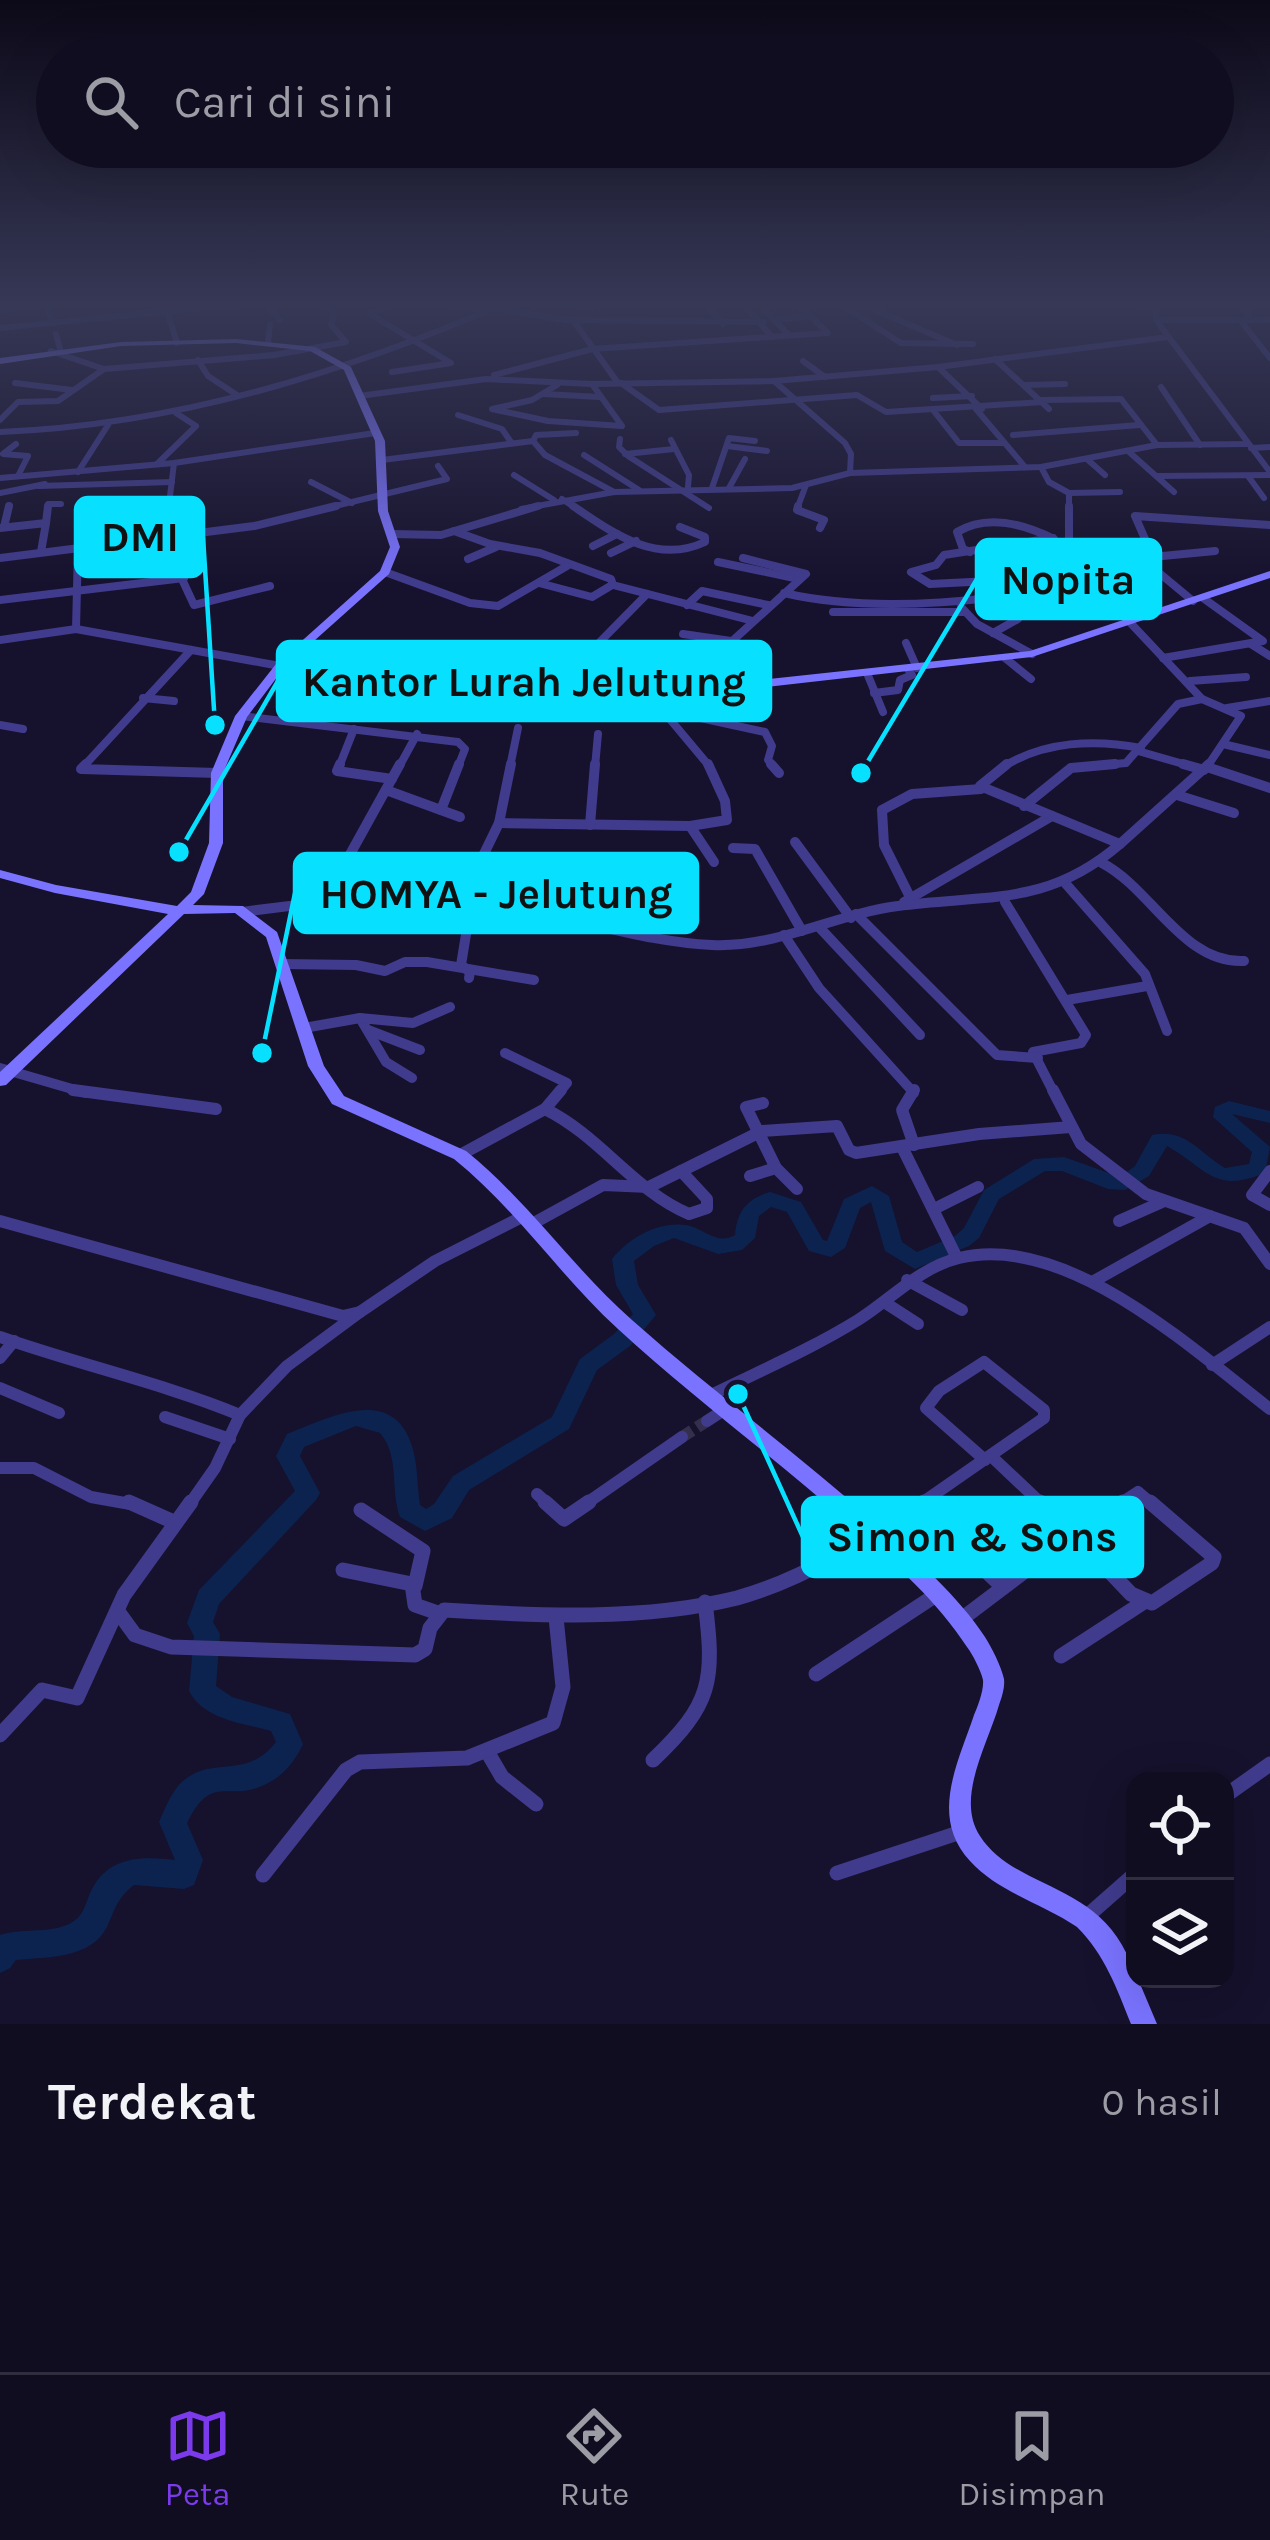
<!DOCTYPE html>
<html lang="id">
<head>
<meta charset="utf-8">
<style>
	:root { --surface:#100d21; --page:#19162a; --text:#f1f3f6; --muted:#9c9ca5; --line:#302d3f; --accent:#7c3aed }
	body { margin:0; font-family:Karla,sans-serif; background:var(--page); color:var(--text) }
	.controls { position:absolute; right:36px; bottom:36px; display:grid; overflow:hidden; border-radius:24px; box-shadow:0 12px 48px #0002 }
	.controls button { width:108px; height:108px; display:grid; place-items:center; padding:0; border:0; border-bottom:3px solid var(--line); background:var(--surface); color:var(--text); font:60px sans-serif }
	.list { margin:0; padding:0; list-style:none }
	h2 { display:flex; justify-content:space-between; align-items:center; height:156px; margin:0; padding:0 48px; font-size:51px }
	h2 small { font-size:39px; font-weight:400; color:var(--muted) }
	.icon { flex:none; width:66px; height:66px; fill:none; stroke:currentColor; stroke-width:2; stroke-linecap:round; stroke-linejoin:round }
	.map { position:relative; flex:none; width:1270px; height:2024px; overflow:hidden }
	.search { position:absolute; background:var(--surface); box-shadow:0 12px 48px #0002; left:36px; right:36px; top:36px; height:132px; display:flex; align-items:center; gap:30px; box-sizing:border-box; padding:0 42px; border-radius:66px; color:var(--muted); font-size:45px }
	.sheet { height:348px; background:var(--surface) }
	nav { display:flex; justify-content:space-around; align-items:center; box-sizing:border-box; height:168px; border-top:3px solid var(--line); background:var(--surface); font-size:33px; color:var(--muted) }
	nav a { display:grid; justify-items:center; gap:6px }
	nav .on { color:var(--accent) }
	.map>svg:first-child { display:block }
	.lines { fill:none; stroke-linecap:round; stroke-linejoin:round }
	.river { fill:#0c2350; fill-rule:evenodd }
	.street-tunnel { stroke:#342f4c; stroke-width:12; stroke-dasharray:12 6; stroke-linecap:butt }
	.street-far4 { stroke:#403b8c; stroke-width:6 }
	.street-far3 { stroke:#403b8c; stroke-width:8 }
	.street-far2 { stroke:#403b8c; stroke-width:10 }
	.street-far1 { stroke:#403b8c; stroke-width:12 }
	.street { stroke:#403b8c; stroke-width:15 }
	.secondary { fill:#7a73ff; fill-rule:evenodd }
	.leader { fill:none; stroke:#08e0ff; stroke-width:4.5 }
	.callout-dot { fill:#08e0ff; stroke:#16112c; stroke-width:4.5 }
	.callout { fill:#08e0ff; stroke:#08e0ff; stroke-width:4.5 }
	.callout-label { font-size:42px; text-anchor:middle; font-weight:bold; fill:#111 }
</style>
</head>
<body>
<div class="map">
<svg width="1270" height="2024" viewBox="0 0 1270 2024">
	<rect width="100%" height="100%" fill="#16112c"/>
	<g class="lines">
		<path class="river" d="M1229,1101L1270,1111V1123L1232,1114L1270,1147L1265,1173C1213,1194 1208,1169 1167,1146L1149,1176L1125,1190L1108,1189L1062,1171H1045L999,1199L979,1238L969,1246L915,1269L885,1251L871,1202L860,1208L845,1248L831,1257L809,1251L787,1212L771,1207L759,1216L755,1238L742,1250L718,1254L674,1238L654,1246L634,1261L638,1285L656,1315L630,1346L597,1370L569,1429L469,1490L452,1518L425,1531L400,1517C390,1490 400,1456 380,1433L356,1426L304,1447L300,1456L320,1493L316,1500L219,1604L213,1622L220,1634L216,1686L232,1697L290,1714L303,1744C291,1770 272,1787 243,1791C234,1792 222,1790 213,1793C200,1798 193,1811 187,1823L203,1860L194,1885L184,1889L134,1885C118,1897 115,1909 107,1927C91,1959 46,1957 16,1960L10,1968L0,1973V1935C23,1927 54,1935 74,1921C85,1914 86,1900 92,1889C109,1856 143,1856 175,1860L159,1822C164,1810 170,1796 178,1786C209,1752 244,1783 276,1742L271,1731C243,1723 204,1720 189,1691L194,1636L187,1623L199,1590L295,1491L276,1456L287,1434C327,1419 392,1383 412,1446C418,1465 417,1486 420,1505L426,1509L434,1504L453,1476L552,1417L580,1359L614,1334L633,1314L616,1285L612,1259C629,1237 662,1219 690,1226C707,1231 718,1245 735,1235C737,1211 747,1199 770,1192L801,1202L823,1240L827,1241L844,1199L872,1186L889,1196L902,1242L917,1252L955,1236L964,1228L984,1190L1034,1159L1064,1157L1120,1177L1135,1166L1152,1135C1186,1128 1198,1152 1225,1168L1249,1164L1252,1152L1213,1117L1215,1107Z"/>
		<path class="street-tunnel" d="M682,1437L707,1421"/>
		<g class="street-far4">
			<path d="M46,304L53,323"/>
			<path d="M165,304L177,343"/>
			<path d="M265,304L280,320"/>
			<path d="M451,304L483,311"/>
			<path d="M570,304L591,308"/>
			<path d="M706,304L723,324"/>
			<path d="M743,304L772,337"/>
			<path d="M759,304L789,335"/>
			<path d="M840,304L901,343L973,344"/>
			<path d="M861,304L957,345"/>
			<path d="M1131,304L1155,307"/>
			<path d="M1155,304L1156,320L1270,472"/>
			<path d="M1242,304L1251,320"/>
			<path d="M392,305L370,314L451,363L392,372"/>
			<path d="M498,309L565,320L764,322"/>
			<path d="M0,311L36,304"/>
			<path d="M573,320L618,383"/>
			<path d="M774,320L811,316"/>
			<path d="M1156,320H1270"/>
			<path d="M1240,320L1270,358"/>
			<path d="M0,328L241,304"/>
			<path d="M56,334L60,349"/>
			<path d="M268,343L270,324"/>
			<path d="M51,351L104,369"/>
			<path d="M995,359L1049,409"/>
			<path d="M198,360L208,376L237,395"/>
			<path d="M803,361L825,377"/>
			<path d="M938,367L982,409"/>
			<path d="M494,375L592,349L828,333L798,304"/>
			<path d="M774,381L845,443L851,454L850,473"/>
			<path d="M15,383L72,390"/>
			<path d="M621,383L659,410L857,395L886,412L1043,402"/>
			<path d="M557,385L532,400L492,409L548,421L622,426L592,384"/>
			<path d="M1024,385L1065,384"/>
			<path d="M1161,387L1200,445"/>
			<path d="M543,394L600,397"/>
			<path d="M359,396L486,379L592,384L774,381L938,367L1168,337"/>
			<path d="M933,398L972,396"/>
			<path d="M1041,400L1121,399L1157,445"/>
			<path d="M976,409L1025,467"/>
			<path d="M933,410L959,443H1003"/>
			<path d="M458,415L502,429L511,442"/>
			<path d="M0,420L18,402L58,401L104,369L274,355L346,342L331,325L334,313L327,304"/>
			<path d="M0,432C177,425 342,373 504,304"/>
			<path d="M1013,435L1139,425"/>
			<path d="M620,439L619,447L628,456L709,508"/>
			<path d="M671,440L689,475L688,487"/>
			<path d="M533,441L536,435L576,433"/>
			<path d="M16,444L3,454L28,456L18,476"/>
			<path d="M727,446L767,451"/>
			<path d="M1251,448L1270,447"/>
			<path d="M1128,451L1174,492"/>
			<path d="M625,454L674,449"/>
			<path d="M584,455L639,490"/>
			<path d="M382,460L533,441L545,455L614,492"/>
			<path d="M1088,460L1105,475"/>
			<path d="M157,464L196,426L176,413"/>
			<path d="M1041,467L1049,482L1069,493"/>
			<path d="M78,472L108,425"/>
			<path d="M514,475L554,500"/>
			<path d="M1157,476L1270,475"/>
			<path d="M1248,476L1264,498"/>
			<path d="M0,478L174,463L375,433"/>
			<path d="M311,482L352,503"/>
			<path d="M39,486L172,482"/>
			<path d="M712,488L729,438L755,441"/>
			<path d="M729,488L745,459"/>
			<path d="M0,493L45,484"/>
			<path d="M1069,493V509"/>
			<path d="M1069,493L1120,492"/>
			<path d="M170,496L174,463"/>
			<path d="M562,499L577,509"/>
			<path d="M47,509L48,504H61"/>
			<path d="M323,509L447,479L438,466"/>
			<path d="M521,509L614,492L792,488L850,473L1041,467L1157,445L1248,444"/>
			<path d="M797,509L806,485"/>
		</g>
		<g class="street-far3">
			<path d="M180,506L196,533"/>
			<path d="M573,506C613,533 656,565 705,542V537L680,527"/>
			<path d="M798,506L797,510L824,520L820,528"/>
			<path d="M1069,506V541L1107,598L1202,699L1241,716L1207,767"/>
			<path d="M46,523L48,506"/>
			<path d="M4,527L9,506"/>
			<path d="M0,528L46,523L41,552"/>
			<path d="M454,531L490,544L540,553L611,579L613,585L753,621"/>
			<path d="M392,534L441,535L538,506"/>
			<path d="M91,546L97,520"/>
			<path d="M593,546L617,534"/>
			<path d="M970,552L963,549L957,532C987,514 1024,524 1054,539"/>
			<path d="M611,553L636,541"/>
			<path d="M1152,557L1215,551"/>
			<path d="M0,558L254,526L336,506"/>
			<path d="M468,559L496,547"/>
			<path d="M174,562L194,605L270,586"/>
			<path d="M718,562L799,579"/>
			<path d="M1146,562L1152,555L1135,516L1270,525"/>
			<path d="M1146,562L1193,601"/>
			<path d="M385,572L470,603L498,606L567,566"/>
			<path d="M1095,577L1146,562"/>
			<path d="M539,583L592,597L612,585"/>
			<path d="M784,593C878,615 1003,600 1097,581"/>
			<path d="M0,600L184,578"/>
			<path d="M687,605L702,591L768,605"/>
			<path d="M961,607L977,624L1032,654"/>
			<path d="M833,612H964"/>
			<path d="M76,629L78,547"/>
			<path d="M993,633L1018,619L991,581L930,584L911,572L936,565L944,555L1053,538"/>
			<path d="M683,634L731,641"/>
			<path d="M0,640L76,629L280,666"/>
			<path d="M906,643L917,668"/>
			<path d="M1251,644L1270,656"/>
			<path d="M1005,658L1031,679"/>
			<path d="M1163,658L1263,641L1203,598"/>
			<path d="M867,673L883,712"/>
			<path d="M578,674L588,654L647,594"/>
			<path d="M638,681L710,767"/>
			<path d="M1190,681L1246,677"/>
			<path d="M696,686L718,654L806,574L743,558"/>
			<path d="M874,693L898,690L900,680L912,675L908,669"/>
			<path d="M143,698L174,701"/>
			<path d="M464,699L471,683L478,681L566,696L576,674"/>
			<path d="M1227,708L1270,701"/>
			<path d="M673,712L765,732L772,746L768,760L774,767"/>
			<path d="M241,716L458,742L465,749L458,767"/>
			<path d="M0,725L23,729"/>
			<path d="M1223,744L1270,755"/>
			<path d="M1138,751L1194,767"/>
			<path d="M83,767L191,650"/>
			<path d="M339,767L354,729"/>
			<path d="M399,767L417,734"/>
			<path d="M510,767L518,728"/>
			<path d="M595,767L598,734"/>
			<path d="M1003,767C1044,741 1095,739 1141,748"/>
			<path d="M1082,767L1126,763L1178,704L1202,699"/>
		</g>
		<g class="street-far2">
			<path d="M86,764L81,769L217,773"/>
			<path d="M340,764L337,771L392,779"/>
			<path d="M771,764L779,773"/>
			<path d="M1183,764L1204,770"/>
			<path d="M1207,767L1270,788"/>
			<path d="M386,790L460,817"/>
			<path d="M1177,795L1234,813"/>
			<path d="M1024,806L1071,768L1115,764"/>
			<path d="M441,810L459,764"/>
			<path d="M499,823L690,826L727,820L725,801L708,764"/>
			<path d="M590,825L595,764"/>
			<path d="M690,826L714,862"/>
			<path d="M795,842L851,918"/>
			<path d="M1120,844L1209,764"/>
			<path d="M733,848L755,849L802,931"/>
			<path d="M1102,863C1152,889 1183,964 1244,961"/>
			<path d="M1066,884L1145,974L1167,1031"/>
			<path d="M910,897L884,845L882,810L912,794L981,789"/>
			<path d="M904,902L1052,816"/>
			<path d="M1005,902L1086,1035L1081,1043L1033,1052L1054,1093"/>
			<path d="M460,903L499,823L511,764"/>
			<path d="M322,905L400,764"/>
			<path d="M243,912C336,898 431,895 524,911C587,921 648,942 712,945C777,948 835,914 898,906C987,894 1047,907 1120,844L980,786L1007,764"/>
			<path d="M856,914L997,1055L1038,1058"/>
			<path d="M820,928L920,1035"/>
			<path d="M784,935L819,988L914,1093"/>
			<path d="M282,964L356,965L385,971L405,962H427L534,980"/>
			<path d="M469,978L470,972L461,965L471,904"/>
			<path d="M1067,1000L1147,986"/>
			<path d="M360,1018L386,1062L412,1078"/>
			<path d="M304,1028L360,1018L413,1023L450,1007"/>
			<path d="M368,1030L420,1050"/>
			<path d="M505,1053L567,1083L559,1093"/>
			<path d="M0,1068L86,1093"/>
		</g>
		<g class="street-far1">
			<path d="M73,1090L216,1109"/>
			<path d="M1053,1090L1081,1144L1146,1194L1244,1228L1270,1264"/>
			<path d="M763,1103L746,1107L776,1168L797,1189"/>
			<path d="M545,1109C600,1136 633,1190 689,1214L707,1208V1199L681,1171"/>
			<path d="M914,1145L902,1110L914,1090"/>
			<path d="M902,1147L957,1258"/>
			<path d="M460,1155L545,1109L561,1090"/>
			<path d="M1270,1171L1252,1195L1270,1205"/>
			<path d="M750,1176L776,1168"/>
			<path d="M934,1209L978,1187"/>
			<path d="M0,1221L343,1316L360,1312L435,1261L524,1216"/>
			<path d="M1119,1221L1162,1202"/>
			<path d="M532,1224L603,1185L649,1187L762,1131L837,1126L849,1150L856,1153L979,1134L1071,1127"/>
			<path d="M907,1280L962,1310"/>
			<path d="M1094,1281L1210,1216"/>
			<path d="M884,1302L918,1324"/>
			<path d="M0,1337C80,1365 162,1383 240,1415"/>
			<path d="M0,1358L14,1341"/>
			<path d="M1212,1365L1270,1327"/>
			<path d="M0,1388L59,1413"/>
			<path d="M711,1395C760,1371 811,1349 858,1320C890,1300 920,1267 959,1258C1066,1232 1191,1348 1270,1409"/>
			<path d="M165,1417L230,1439"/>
			<path d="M707,1421L727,1408"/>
			<path d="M991,1456L1043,1505"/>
			<path d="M0,1468H34L91,1497L136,1505"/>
			<path d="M537,1494L549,1505"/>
			<path d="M189,1505L215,1468L240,1415L287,1366L360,1312"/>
			<path d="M584,1505L682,1437"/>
			<path d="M919,1505L1044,1418V1410L984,1362L939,1391L926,1408L985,1460"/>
			<path d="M1118,1505L1138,1492L1153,1505"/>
		</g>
		<g class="street">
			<path d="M129,1502L174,1522"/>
			<path d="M545,1502L564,1519L589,1502"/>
			<path d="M1123,1502L1074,1534L1131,1594L1152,1603L1212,1563L1214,1557L1150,1502"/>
			<path d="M916,1505L1003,1587"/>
			<path d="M361,1510L423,1551L415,1586"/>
			<path d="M343,1570L412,1584L415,1605L438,1613"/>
			<path d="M119,1613L135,1635L171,1647L415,1655L425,1649L430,1628L444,1610C539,1616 644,1621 737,1598C803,1580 867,1539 924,1502"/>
			<path d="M959,1621L1074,1534L1040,1502"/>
			<path d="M1061,1656L1144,1602"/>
			<path d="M816,1674L936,1595"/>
			<path d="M0,1735L42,1690L77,1698L124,1595L191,1502"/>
			<path d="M488,1753L502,1777L536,1804"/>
			<path d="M653,1760C712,1704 715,1681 705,1602"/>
			<path d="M1225,1796L1270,1764"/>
			<path d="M837,1873L964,1831"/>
			<path d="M263,1875L346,1770L360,1762L467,1758L553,1723L563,1687L556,1617"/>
			<path d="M1085,1918L1135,1874"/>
		</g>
		<path class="secondary" d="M236,339L315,347L351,367L385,441L388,511L400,547L389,574L305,649L684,681L740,682L1030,651L1270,571V578L1032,657L740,690L684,689L298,656L284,668L247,717L223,773V843L204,894L193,905L243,906L277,932L324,1066L344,1096L466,1151C528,1201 573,1268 632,1320C712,1391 798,1454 878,1525C913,1556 960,1598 985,1637C992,1648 1001,1666 1004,1679C1005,1687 1002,1697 999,1705C988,1744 955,1798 980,1836C1012,1886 1087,1883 1122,1945C1128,1956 1134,1967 1135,1979H1138L1157,2024H1131C1117,1989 1105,1955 1077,1927C1043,1904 998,1892 970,1861C929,1817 958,1763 974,1715C978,1706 984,1690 983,1680C981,1671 973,1655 967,1647C938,1602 895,1564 855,1529C778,1460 694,1399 618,1329C560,1276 516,1209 454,1159L332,1104L308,1066L266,937L235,913L184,914L6,1085L0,1086V1072L168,914L55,893L0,878V870L56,885L177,906L191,892L209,843L211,773L235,716L276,664L380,571L390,547L378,511L375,441L344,370L310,351L236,343L121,346L0,364V358L121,342Z"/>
	</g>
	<linearGradient id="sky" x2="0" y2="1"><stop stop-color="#0c0918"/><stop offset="0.52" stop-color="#363856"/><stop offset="1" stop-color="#363856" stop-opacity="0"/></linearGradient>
	<rect width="1270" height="587" fill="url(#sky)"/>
	<path class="leader" d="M215 725L203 537M861 773L977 579M179 852L278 681M262 1053L295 893M738 1394L803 1537"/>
	<g class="callout-dot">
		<circle cx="215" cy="725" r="12"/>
		<circle cx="861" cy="773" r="12"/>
		<circle cx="179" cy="852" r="12"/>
		<circle cx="262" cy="1053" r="12"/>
		<circle cx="738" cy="1394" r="12"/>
	</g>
	<g class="callout">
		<rect x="76" y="498" width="127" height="78" rx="12"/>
		<rect x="977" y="540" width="183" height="78" rx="12"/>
		<rect x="278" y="642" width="492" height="78" rx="12"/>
		<rect x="295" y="854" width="402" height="78" rx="12"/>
		<rect x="803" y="1498" width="339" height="78" rx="12"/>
	</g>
	<g class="callout-label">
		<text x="140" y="551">DMI</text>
		<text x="1068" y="594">Nopita</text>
		<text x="524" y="696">Kantor Lurah Jelutung</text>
		<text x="496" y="908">HOMYA - Jelutung</text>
		<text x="972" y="1551">Simon &amp; Sons</text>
	</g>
</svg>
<div class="controls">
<button><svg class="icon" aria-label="locate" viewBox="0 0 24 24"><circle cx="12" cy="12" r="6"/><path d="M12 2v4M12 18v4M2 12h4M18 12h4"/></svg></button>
<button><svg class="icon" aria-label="layers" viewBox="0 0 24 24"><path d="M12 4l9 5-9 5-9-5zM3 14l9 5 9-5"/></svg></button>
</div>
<div class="search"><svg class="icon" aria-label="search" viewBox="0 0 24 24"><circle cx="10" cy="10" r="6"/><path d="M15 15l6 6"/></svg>Cari di sini</div>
</div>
<section class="sheet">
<h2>Terdekat<small>0 hasil</small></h2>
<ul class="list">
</ul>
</section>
<nav>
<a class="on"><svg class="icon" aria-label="map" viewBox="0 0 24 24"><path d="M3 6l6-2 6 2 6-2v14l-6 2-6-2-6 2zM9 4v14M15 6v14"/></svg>Peta</a>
<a><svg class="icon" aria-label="directions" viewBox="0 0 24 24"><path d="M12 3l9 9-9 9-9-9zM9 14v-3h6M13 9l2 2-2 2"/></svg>Rute</a>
<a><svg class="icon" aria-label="saved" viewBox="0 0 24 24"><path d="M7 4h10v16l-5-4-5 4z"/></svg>Disimpan</a>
</nav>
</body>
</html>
